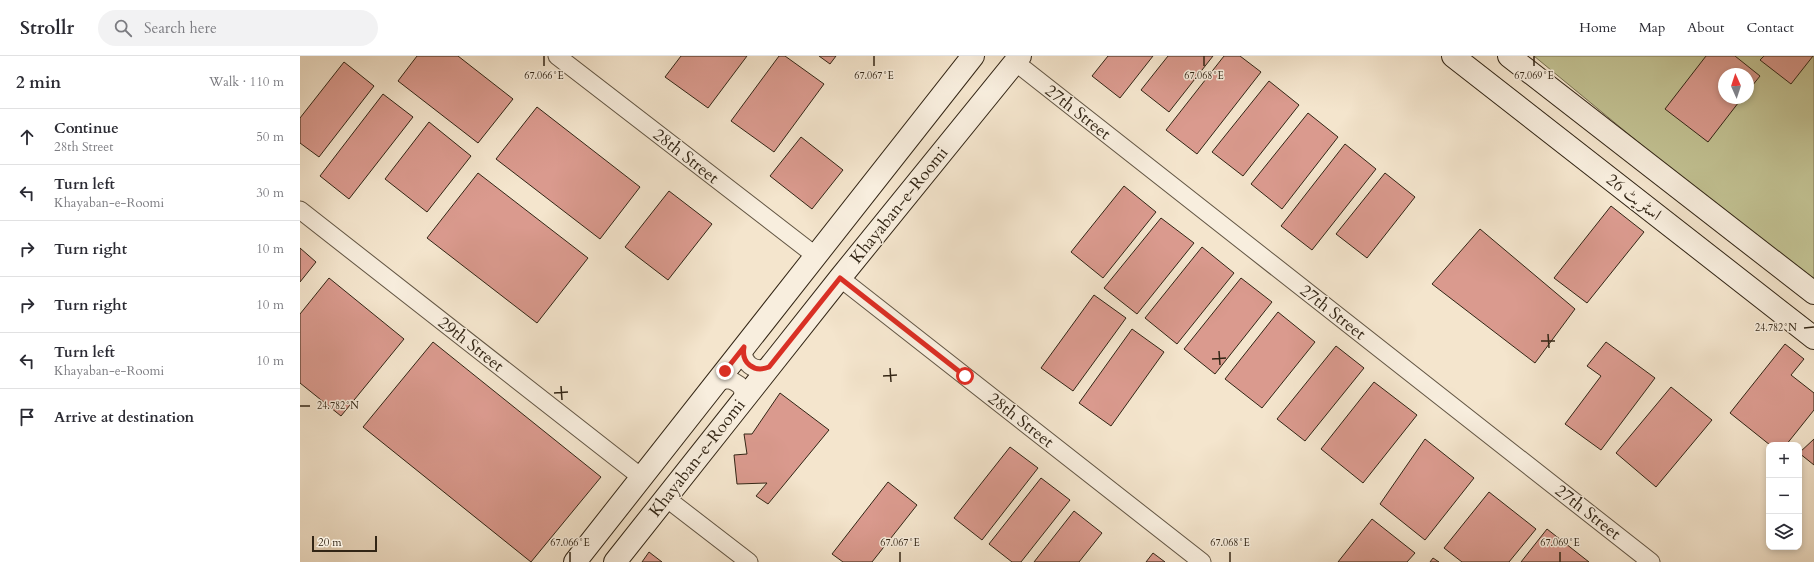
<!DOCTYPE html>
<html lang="en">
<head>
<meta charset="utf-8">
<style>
	:root { --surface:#fff; --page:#f2f2f3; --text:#2b2b33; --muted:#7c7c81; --line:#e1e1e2 }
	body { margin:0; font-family:Cardo,Amiri,serif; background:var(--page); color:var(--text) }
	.controls { position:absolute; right:12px; bottom:12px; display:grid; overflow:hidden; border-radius:8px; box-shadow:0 2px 6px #0003 }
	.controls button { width:36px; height:36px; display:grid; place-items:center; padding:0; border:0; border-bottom:1px solid var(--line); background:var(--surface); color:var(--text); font:20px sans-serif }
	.compass { position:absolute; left:1418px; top:12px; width:36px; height:36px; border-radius:50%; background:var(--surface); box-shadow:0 2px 6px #0003; rotate:357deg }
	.scale { position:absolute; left:12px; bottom:10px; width:65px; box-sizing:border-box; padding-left:4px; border:2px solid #322515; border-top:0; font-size:11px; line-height:14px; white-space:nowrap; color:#322515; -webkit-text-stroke:3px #f8eede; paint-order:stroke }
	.stop { position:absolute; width:12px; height:12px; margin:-9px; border:3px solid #d93025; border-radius:50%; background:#fff }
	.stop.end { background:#d93025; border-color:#fff; box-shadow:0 1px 4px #0008 }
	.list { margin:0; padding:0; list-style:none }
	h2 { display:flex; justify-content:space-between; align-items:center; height:52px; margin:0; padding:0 16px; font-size:17px }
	h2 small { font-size:13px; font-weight:400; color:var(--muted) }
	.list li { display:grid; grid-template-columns:26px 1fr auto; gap:12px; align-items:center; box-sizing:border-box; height:56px; padding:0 16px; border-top:1px solid var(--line) }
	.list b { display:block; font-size:15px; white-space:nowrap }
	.list p { margin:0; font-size:13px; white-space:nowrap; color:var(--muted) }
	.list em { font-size:13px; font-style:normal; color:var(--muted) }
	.icon { flex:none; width:22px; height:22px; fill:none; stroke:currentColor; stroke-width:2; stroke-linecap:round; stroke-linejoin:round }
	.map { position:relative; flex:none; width:1514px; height:506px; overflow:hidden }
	header { display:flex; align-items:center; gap:24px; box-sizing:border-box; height:56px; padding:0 20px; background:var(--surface); border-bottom:1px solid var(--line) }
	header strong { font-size:19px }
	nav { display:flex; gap:22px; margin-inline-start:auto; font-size:14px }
	.search { width:280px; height:36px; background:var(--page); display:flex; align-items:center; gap:10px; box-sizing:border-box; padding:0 14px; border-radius:22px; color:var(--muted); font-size:15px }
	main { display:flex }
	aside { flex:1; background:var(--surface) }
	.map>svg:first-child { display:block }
	.green { fill:#c2c293; stroke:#7a7454; fill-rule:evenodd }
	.building { fill:#da9a8e; stroke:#322515 }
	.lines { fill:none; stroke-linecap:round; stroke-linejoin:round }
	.street-casing { stroke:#625543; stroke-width:19 }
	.secondary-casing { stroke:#322515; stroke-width:24 }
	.street { stroke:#f8eede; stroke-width:17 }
	.secondary { stroke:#f8eede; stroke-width:22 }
	.route { stroke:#d93025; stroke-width:5 }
	.ticks { fill:none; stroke:#322515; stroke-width:1.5 }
	.labels { text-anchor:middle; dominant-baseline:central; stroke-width:3; stroke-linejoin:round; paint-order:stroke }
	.street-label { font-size:17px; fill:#322515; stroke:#f8eede }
	.ticks-label { font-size:10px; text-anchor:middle; fill:#322515; stroke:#f8eede; stroke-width:3; stroke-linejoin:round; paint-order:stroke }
</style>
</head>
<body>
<header>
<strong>Strollr</strong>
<div class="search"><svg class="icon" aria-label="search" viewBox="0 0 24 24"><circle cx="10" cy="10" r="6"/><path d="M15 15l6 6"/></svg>Search here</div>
<nav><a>Home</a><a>Map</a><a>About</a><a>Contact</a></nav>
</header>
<main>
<aside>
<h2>2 min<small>Walk · 110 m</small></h2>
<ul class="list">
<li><svg class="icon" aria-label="ahead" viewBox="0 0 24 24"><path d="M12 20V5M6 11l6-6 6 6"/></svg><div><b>Continue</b><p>28th Street</p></div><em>50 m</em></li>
<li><svg class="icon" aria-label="left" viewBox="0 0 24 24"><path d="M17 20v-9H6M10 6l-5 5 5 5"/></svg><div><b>Turn left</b><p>Khayaban-e-Roomi</p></div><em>30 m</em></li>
<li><svg class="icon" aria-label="right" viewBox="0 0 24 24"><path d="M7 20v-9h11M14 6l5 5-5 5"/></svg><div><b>Turn right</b></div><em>10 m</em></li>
<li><svg class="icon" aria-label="right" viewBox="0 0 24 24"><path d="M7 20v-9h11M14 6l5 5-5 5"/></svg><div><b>Turn right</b></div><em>10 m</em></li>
<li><svg class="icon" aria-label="left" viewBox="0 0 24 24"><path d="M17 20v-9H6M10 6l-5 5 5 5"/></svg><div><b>Turn left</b><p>Khayaban-e-Roomi</p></div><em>10 m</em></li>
<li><svg class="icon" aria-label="arrive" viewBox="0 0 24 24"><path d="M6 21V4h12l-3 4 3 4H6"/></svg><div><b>Arrive at destination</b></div></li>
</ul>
</aside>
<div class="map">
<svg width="1514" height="506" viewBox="0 0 1514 506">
	<rect width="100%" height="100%" fill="#f4e5cd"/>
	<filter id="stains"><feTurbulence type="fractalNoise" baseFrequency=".005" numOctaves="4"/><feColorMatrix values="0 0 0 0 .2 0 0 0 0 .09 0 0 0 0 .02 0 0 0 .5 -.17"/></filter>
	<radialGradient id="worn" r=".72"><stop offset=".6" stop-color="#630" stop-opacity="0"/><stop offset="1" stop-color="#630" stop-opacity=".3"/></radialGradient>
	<path class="green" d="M1234,0H1514V224L1395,133ZM1424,18H1448V42H1424Z"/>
	<g class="building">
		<path d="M117,0H158L213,43L178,87L98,25Z"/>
		<path d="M381,0H447L408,52L365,21Z"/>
		<path d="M479,0H485L524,28L474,96L431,65Z"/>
		<path d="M519,0H536L530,8Z"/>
		<path d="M808,0H853L820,42L792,20Z"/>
		<path d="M868,0H913L869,56L841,34Z"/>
		<path d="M924,0H940L961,16L897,98L866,74Z"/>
		<path d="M1406,0H1435L1460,20L1448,35V18H1424V42H1442L1408,86L1365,53Z"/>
		<path d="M1464,0H1513L1491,28L1460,4Z"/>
		<path d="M44,6L74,30L19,101L0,87V62Z"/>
		<path d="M969,25L999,49L943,120L912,96Z"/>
		<path d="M83,38L113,61L49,143L20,120Z"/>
		<path d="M237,51L340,131L300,183L196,103Z"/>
		<path d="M1008,57L1038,81L982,153L951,128Z"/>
		<path d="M129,66L171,100L127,156L85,123Z"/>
		<path d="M501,81L543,114L512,153L470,120Z"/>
		<path d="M1045,88L1076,113L1012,194L981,170Z"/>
		<path d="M178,117L288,202L237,267L127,182Z"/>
		<path d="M1085,117L1115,141L1067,202L1036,178Z"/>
		<path d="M824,130L856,156L803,222L771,196Z"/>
		<path d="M369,135L412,168L368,224L325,191Z"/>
		<path d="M1311,150L1344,176L1287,247L1254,222Z"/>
		<path d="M861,162L894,187L837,258L804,232Z"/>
		<path d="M1180,173L1275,253L1235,307L1132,228Z"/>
		<path d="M902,191L934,217L877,288L845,262Z"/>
		<path d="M0,192L16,206L0,226Z"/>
		<path d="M29,222L104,283L41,360L0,327V258Z"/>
		<path d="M941,222L972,246L915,318L884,293Z"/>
		<path d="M794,239L826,262L773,335L741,312Z"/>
		<path d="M978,256L1015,286L962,352L925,323Z"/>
		<path d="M832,273L864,296L811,370L779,347Z"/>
		<path d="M133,286L301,421L231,506L63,371Z"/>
		<path d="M1306,286L1355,322L1301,394L1265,368L1301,320L1287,310Z"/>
		<path d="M1485,288L1504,303L1491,319L1514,337V354L1486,389H1470L1430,357Z"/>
		<path d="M1036,290L1064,312L1005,385L977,363Z"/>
		<path d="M1074,326L1117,359L1063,427L1021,393Z"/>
		<path d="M1371,331L1412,364L1356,431L1316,397Z"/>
		<path d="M480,337L529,374L468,448L456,440L467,427L437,428L434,399L447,398L444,378H452Z"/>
		<path d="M1125,383L1174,422L1125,484L1080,448Z"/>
		<path d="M1514,383V409L1499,397Z"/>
		<path d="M710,391L738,412L682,484L654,462Z"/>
		<path d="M741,422L770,444L721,506H712L689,488Z"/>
		<path d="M588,426L617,449L572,506H543L532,498Z"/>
		<path d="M1189,436L1236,473L1209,506H1162L1144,492Z"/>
		<path d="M774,455L802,477L779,506H734Z"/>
		<path d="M1072,463L1115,497L1107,506H1038Z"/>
		<path d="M1247,473L1289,506H1221Z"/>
		<path d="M349,496L362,506H342Z"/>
		<path d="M853,497L865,506H846Z"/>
		<path d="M1133,502L1139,506H1130Z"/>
	</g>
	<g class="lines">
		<defs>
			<g id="street">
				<path d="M257,0L516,200"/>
				<path d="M715,6L1351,506"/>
				<path d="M0,154L341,421"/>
				<path d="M540,222L902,506"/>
				<path d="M444,291C441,307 454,317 469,311"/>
				<path d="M416,327C426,322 434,323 442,332L444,343"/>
				<path d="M366,442L449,506"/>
			</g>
			<g id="secondary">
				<path d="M1153,0L1514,282"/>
				<path d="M1209,0L1514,237"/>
				<path d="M275,506L673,0"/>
				<path d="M315,506L540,222L720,0"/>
			</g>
		</defs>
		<use href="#street" class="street-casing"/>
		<use href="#secondary" class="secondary-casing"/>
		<use href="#street" class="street"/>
		<use href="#secondary" class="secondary"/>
	</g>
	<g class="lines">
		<path class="route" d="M425,315L444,291C441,307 454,317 469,311L540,222L665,320"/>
	</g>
	<path class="ticks" d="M244,0V10M574,0V10M904,0V10M1234,0V10M1504,272L1514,271M1248,278L1249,292M1241,285H1255M919,295L920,309M912,303L926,302M590,312L591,326M583,320L597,319M261,330L262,344M254,337L268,336M0,350H10M270,496V506M600,496V506M930,496V506M1260,496V506"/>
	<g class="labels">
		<g class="street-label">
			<text transform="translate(778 56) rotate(38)">27th Street</text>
			<text transform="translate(386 100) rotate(38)">28th Street</text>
			<text transform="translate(1334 141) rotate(38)">اسٹریٹ 26</text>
			<text transform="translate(599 149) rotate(-51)">Khayaban-e-Roomi</text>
			<text transform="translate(1033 256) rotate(38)">27th Street</text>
			<text transform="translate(171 288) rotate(38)">29th Street</text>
			<text transform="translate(721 364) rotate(38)">28th Street</text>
			<text transform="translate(397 402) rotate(-52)">Khayaban-e-Roomi</text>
			<text transform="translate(1288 456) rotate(38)">27th Street</text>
		</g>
	</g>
	<g class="ticks-label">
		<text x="1234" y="23">67.069°E</text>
		<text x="244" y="23">67.066°E</text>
		<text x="574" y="23">67.067°E</text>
		<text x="904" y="23">67.068°E</text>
		<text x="1476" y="275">24.782°N</text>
		<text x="38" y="353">24.782°N</text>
		<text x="270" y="490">67.066°E</text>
		<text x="600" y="490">67.067°E</text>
		<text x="930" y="490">67.068°E</text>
		<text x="1260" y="490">67.069°E</text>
	</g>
	<rect width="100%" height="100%" filter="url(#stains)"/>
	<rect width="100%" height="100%" fill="url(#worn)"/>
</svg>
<div class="controls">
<button>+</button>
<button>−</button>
<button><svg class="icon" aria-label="layers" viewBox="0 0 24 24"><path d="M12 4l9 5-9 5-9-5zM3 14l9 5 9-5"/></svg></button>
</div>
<svg class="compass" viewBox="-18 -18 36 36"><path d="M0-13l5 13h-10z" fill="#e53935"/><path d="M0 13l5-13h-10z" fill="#7c7c81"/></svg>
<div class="scale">20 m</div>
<div class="stop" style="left:665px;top:320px"></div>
<div class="stop end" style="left:425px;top:315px"></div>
</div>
</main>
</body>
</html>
